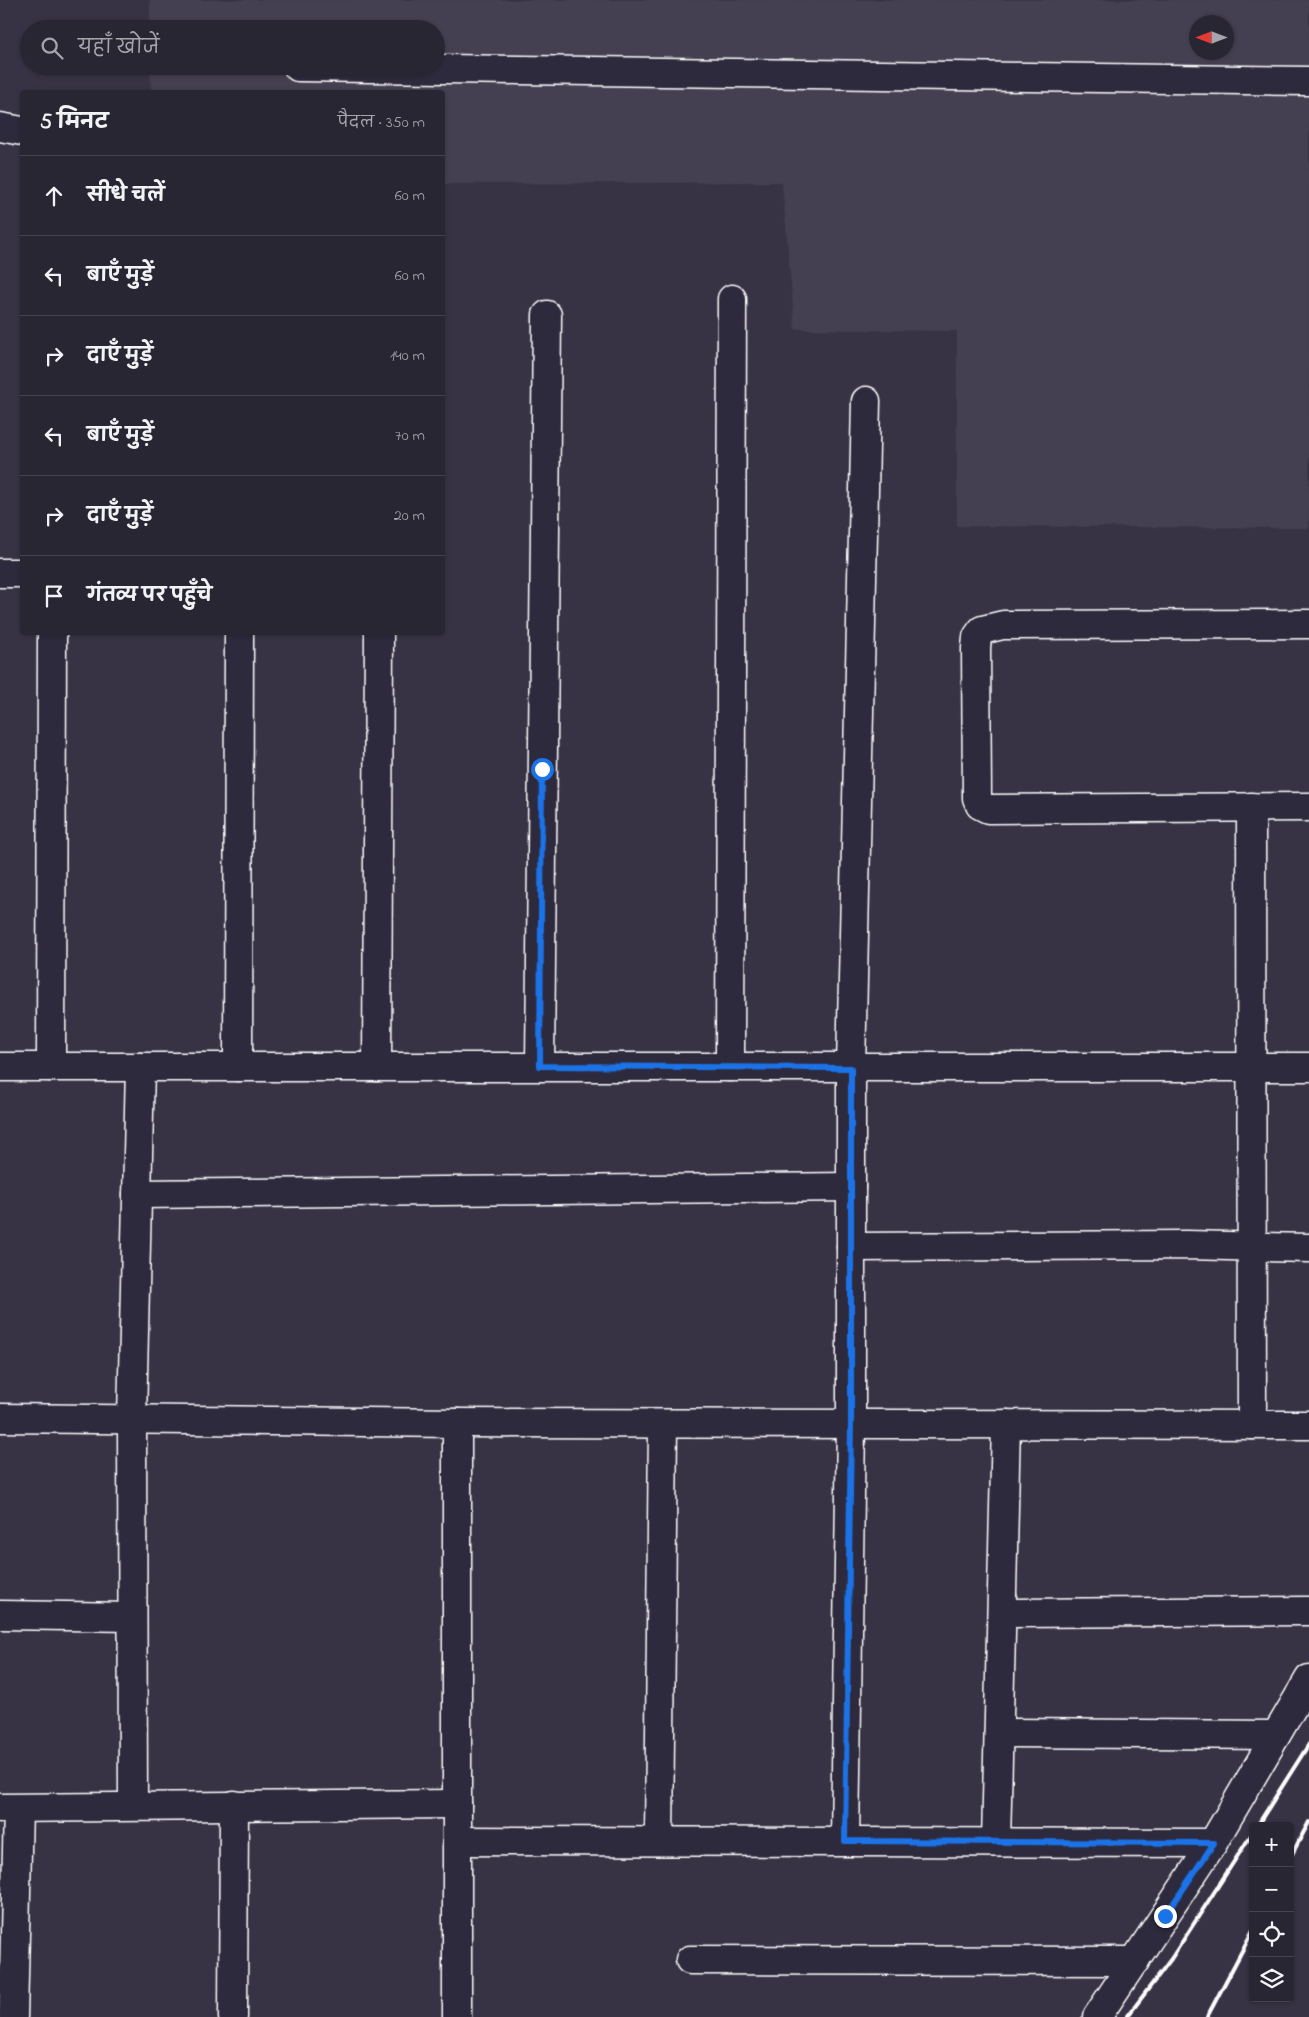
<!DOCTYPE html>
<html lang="hi">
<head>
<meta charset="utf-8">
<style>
	:root { --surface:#292634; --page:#312e3c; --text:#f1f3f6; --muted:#a5a5ac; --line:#45434f }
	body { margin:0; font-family:"Indie Flower","Playpen Sans Deva",sans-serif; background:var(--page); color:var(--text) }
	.controls { position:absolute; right:15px; bottom:15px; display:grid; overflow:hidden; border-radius:5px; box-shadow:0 1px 4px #0004 }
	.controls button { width:45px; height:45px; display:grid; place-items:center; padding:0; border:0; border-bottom:1px solid var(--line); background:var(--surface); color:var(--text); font:25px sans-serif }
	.compass { position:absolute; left:1189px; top:15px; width:45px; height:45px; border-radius:50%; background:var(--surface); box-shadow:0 1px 4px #0004; rotate:270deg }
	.stop { position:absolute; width:15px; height:15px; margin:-11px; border:4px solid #1a73e8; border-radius:50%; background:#fff }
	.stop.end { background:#1a73e8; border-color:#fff; box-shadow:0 1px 5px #0008 }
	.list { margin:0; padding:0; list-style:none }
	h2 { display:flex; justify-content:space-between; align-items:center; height:65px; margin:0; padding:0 20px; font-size:21px }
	h2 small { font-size:16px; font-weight:400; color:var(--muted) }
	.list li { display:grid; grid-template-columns:32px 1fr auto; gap:15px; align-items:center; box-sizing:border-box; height:80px; padding:0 20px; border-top:1px solid var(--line) }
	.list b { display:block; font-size:19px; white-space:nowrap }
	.list em { font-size:16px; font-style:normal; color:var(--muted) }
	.icon { flex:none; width:28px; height:28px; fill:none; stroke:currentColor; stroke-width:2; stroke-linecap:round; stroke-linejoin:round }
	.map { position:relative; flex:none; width:1309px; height:2017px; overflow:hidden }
	.search { position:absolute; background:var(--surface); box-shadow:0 1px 4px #0004; left:20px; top:20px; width:425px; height:55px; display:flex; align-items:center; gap:12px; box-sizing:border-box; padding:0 18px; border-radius:28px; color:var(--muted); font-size:19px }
	.panel { position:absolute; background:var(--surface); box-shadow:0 1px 4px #0004; left:20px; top:90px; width:425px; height:545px; border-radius:5px }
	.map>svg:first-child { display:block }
	.built { fill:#444051; fill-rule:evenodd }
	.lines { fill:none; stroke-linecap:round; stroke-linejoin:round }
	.minor-casing { stroke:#fff; stroke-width:31 }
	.minor { stroke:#2f2a3d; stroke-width:28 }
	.rail { stroke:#fff; stroke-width:4 }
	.route { stroke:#1a73e8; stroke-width:6 }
</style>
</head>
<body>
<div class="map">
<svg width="1309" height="2017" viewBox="0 0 1309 2017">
	<rect width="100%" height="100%" fill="#373345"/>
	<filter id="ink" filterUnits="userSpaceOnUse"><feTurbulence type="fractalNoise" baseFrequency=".02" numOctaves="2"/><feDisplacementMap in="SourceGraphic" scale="10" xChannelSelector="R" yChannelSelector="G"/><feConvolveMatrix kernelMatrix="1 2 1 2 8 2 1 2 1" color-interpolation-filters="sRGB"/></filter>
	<g filter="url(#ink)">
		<path class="built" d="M150,0H1309V528L957,526V331L795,329L782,182L443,184L442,92H151L150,66H436V29H150ZM1196,22H1226V52H1196Z"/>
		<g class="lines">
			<defs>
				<g id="minor">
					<path d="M298,67L1309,81"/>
					<path d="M0,127L22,131"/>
					<path d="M0,573H22"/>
					<path d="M1309,624L1003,625L982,630L977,637L976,648L977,798L980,805L988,809L1309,807"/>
					<path d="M1251,807L1252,1425"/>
					<path d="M540,1066L547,315"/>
					<path d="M0,1067H1309"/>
					<path d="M51,1067L52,632"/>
					<path d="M238,1067L239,632"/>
					<path d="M377,1067L379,632"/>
					<path d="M730,1067L732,299"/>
					<path d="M137,1194L851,1187"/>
					<path d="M851,1247L1187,1245L1309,1248"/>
					<path d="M0,1418L457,1423L1309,1425"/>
					<path d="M1002,1613L1309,1611"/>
					<path d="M0,1615L132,1617"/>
					<path d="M999,1733L1276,1735"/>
					<path d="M133,1806L132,1419L140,1067"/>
					<path d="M0,1808L457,1804"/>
					<path d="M659,1840L663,1424"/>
					<path d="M458,1841L1213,1843"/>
					<path d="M845,1841L851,1424V1068L866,401"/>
					<path d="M996,1842L1006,1424"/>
					<path d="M690,1960L1135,1961"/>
					<path d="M13,2017L18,1809"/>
					<path d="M233,2017L234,1805"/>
					<path d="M457,2017V1423"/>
					<path d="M1097,2017L1213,1843L1309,1679"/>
				</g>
			</defs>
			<use href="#minor" class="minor-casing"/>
			<use href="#minor" class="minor"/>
			<g class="rail">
				<path d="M1257,1826L1309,1744"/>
				<path d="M1290,1858L1309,1822"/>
				<path d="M1127,2017L1171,1959L1253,1832"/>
				<path d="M1207,2017L1253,1930"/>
			</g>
		</g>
	</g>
	<g class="lines" filter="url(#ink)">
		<path class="route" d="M542,769L540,1066L851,1068V1424L845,1841L1214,1843L1165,1916"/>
	</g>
</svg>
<div class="controls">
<button>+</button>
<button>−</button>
<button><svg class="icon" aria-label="locate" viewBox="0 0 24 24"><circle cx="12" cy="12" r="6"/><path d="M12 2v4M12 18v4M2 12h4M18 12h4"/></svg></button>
<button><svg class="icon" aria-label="layers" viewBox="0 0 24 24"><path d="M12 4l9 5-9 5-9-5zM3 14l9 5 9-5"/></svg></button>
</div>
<svg class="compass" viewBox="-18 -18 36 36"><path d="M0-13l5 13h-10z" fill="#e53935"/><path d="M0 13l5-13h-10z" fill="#a5a5ac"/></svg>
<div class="stop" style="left:542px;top:769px"></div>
<div class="stop end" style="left:1165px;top:1916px"></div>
<div class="search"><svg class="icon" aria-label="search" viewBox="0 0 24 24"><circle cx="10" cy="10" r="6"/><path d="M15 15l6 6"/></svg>यहाँ खोजें</div>
<section class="panel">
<h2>5 मिनट<small>पैदल · 350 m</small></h2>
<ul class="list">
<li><svg class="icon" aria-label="ahead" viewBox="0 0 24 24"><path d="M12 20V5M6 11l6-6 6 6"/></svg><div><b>सीधे चलें</b></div><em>60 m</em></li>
<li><svg class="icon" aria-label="left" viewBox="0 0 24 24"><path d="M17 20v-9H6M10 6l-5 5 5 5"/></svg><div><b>बाएँ मुड़ें</b></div><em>60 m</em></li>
<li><svg class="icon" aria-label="right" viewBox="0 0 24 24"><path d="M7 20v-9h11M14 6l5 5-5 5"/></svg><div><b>दाएँ मुड़ें</b></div><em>140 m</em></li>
<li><svg class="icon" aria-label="left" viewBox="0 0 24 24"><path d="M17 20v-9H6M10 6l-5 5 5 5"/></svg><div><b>बाएँ मुड़ें</b></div><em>70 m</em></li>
<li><svg class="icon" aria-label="right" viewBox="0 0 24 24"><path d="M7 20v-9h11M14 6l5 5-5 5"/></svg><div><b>दाएँ मुड़ें</b></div><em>20 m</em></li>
<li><svg class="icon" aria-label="arrive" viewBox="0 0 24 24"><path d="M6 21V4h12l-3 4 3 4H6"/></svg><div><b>गंतव्य पर पहुँचे</b></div></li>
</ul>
</section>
</div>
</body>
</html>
